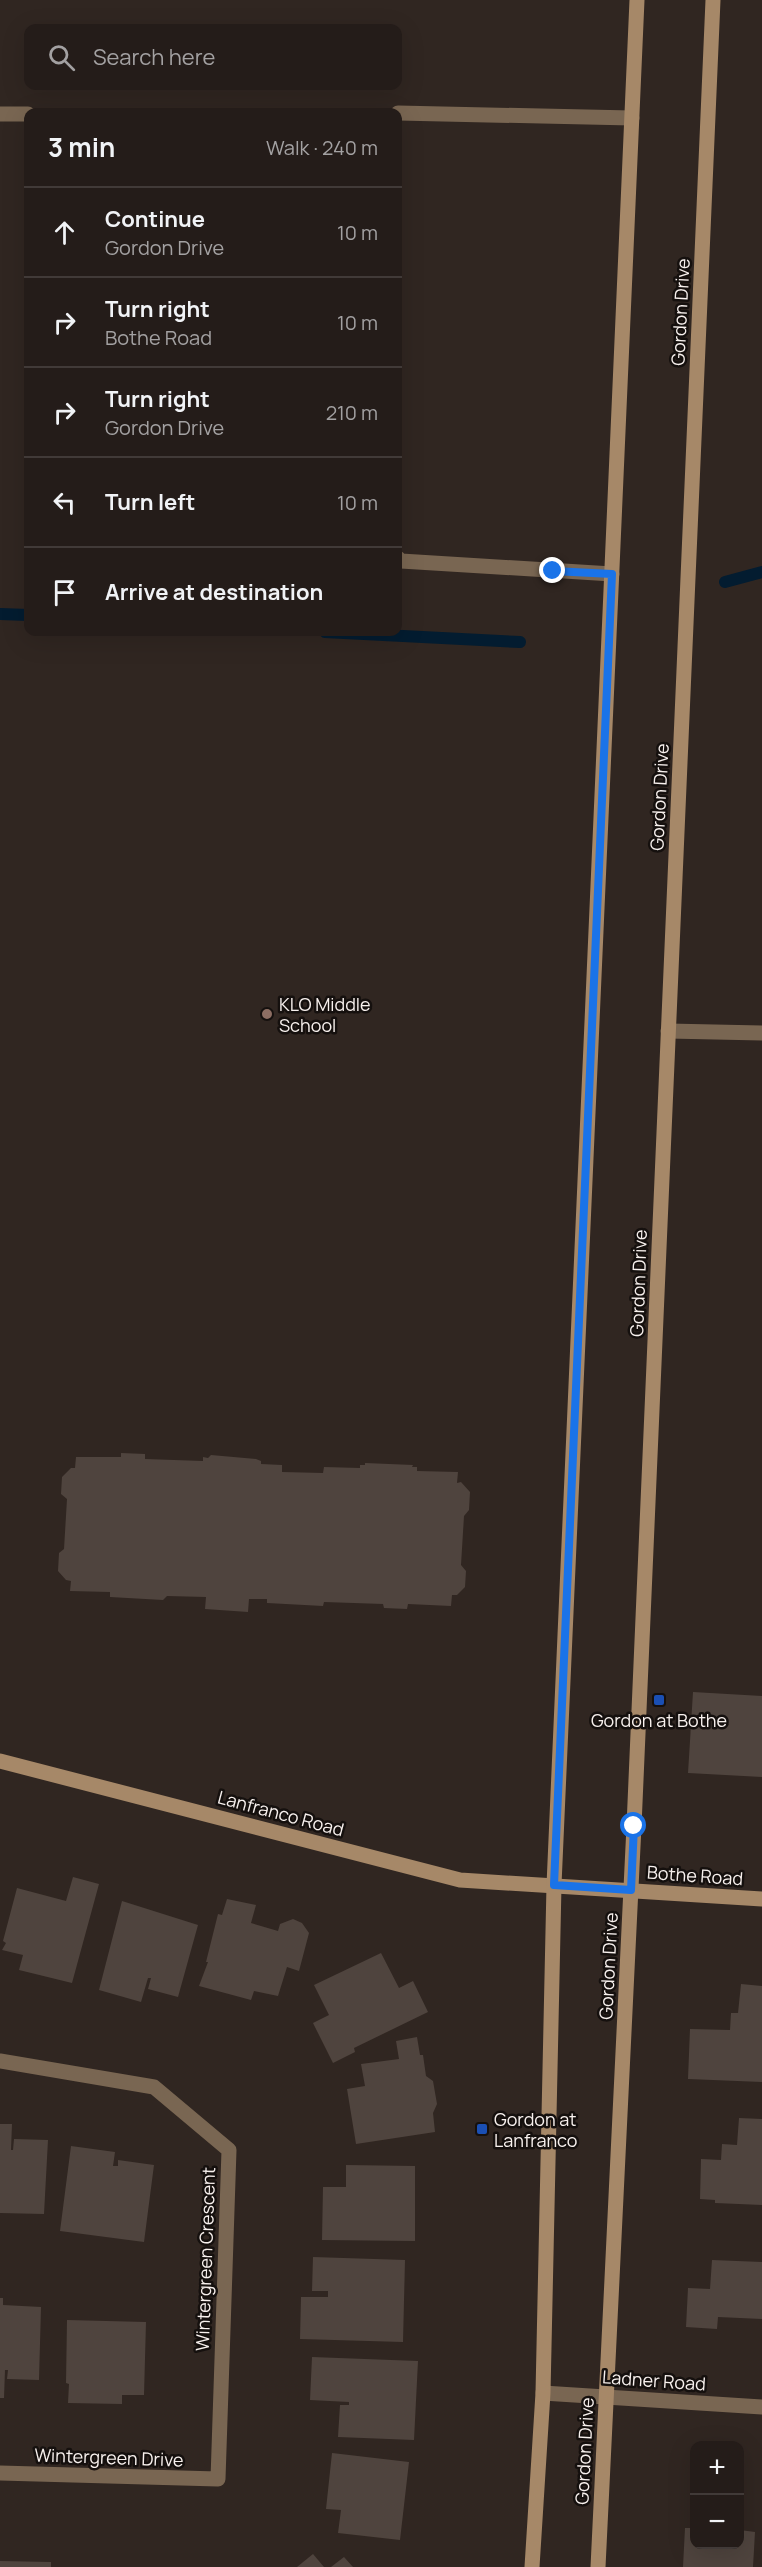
<!DOCTYPE html>
<html lang="en">
<head>
<meta charset="utf-8">
<style>
	:root { --surface:#241c19; --page:#2c2522; --text:#f1f3f6; --muted:#a3a1a2; --line:#413a38 }
	body { margin:0; font-family:Manrope,sans-serif; background:var(--page); color:var(--text) }
	.controls { position:absolute; right:18px; bottom:18px; display:grid; overflow:hidden; border-radius:12px; box-shadow:0 6px 24px #0002 }
	.controls button { width:54px; height:54px; display:grid; place-items:center; padding:0; border:0; border-bottom:2px solid var(--line); background:var(--surface); color:var(--text); font:30px sans-serif }
	.stop { position:absolute; width:18px; height:18px; margin:-14px; border:4px solid #1a73e8; border-radius:50%; background:#fff }
	.stop.end { background:#1a73e8; border-color:#fff; box-shadow:0 2px 6px #0008 }
	.list { margin:0; padding:0; list-style:none }
	h2 { display:flex; justify-content:space-between; align-items:center; height:78px; margin:0; padding:0 24px; font-size:26px }
	h2 small { font-size:20px; font-weight:400; color:var(--muted) }
	.list li { display:grid; grid-template-columns:39px 1fr auto; gap:18px; align-items:center; box-sizing:border-box; height:90px; padding:0 24px; border-top:2px solid var(--line) }
	.list b { display:block; font-size:22px; white-space:nowrap }
	.list p { margin:0; font-size:20px; white-space:nowrap; color:var(--muted) }
	.list em { font-size:20px; font-style:normal; color:var(--muted) }
	.icon { flex:none; width:33px; height:33px; fill:none; stroke:currentColor; stroke-width:2; stroke-linecap:round; stroke-linejoin:round }
	.map { position:relative; flex:none; width:762px; height:2567px; overflow:hidden }
	.search { position:absolute; background:var(--surface); box-shadow:0 6px 24px #0002; left:24px; top:24px; width:378px; height:66px; display:flex; align-items:center; gap:15px; box-sizing:border-box; padding:0 21px; border-radius:12px; color:var(--muted); font-size:22px }
	.panel { position:absolute; background:var(--surface); box-shadow:0 6px 24px #0002; left:24px; top:108px; width:378px; height:528px; border-radius:12px }
	.map>svg:first-child { display:block }
	.lines { fill:none; stroke-linecap:round; stroke-linejoin:round }
	.stream { stroke:#031c30; stroke-width:12 }
	.building { fill:#4f443e }
	.lane { stroke:#796652; stroke-width:15 }
	.street { stroke:#796652; stroke-width:15 }
	.secondary { stroke:#a68868; stroke-width:15 }
	.route { stroke:#1a73e8; stroke-width:8 }
	.education-dot { fill:#8d6e63; stroke:#15100e; stroke-width:2 }
	.transit-dot { fill:#1a4fb4; stroke:#15100e; stroke-width:2 }
	.labels { text-anchor:middle; dominant-baseline:central; stroke-width:5; stroke-linejoin:round; paint-order:stroke }
	.street-label { font-size:18px; fill:#f8f1ee; stroke:#15100e }
	.poi-label { font-size:18px; fill:#f8f1ee; stroke:#15100e; text-anchor:start }
</style>
</head>
<body>
<div class="map">
<svg width="762" height="2567" viewBox="0 0 762 2567">
	<rect width="100%" height="100%" fill="#302621"/>
	<g class="lines">
		<g class="stream">
			<path d="M725,582L762,572"/>
			<path d="M0,614L28,615"/>
			<path d="M325,632L520,642"/>
		</g>
	</g>
	<g class="building">
		<path d="M121,1453L145,1454V1459L203,1461V1457L208,1458L211,1455L256,1459L261,1461V1464L282,1465V1472L323,1473L324,1467L360,1468V1465H365V1463L413,1465L412,1467H417V1471L458,1472L457,1483L461,1482L470,1492L469,1510L464,1516L461,1565L466,1571L465,1587L457,1595H452L451,1606L408,1604L407,1609L384,1608L383,1604L324,1602L323,1606L267,1603V1599H249L248,1612L205,1609L206,1597L167,1596L163,1600L110,1597V1592L70,1591L71,1581L66,1580L58,1571L59,1553L64,1549L67,1499L61,1494L62,1477L71,1468H75L76,1457H121Z"/>
		<path d="M693,1692L762,1696V1777L688,1773Z"/>
		<path d="M73,1877L99,1884L72,1983L19,1970L23,1955L2,1950L6,1943L3,1941L17,1888L66,1901Z"/>
		<path d="M227,1899L256,1905L251,1923L278,1931L280,1924L293,1919L302,1923L309,1933L299,1971L287,1967L278,1996L254,1991L251,2000L199,1986L208,1962H206L218,1914L222,1915Z"/>
		<path d="M122,1901L198,1925L178,1997L148,1989L151,1978H148L141,2002L99,1990Z"/>
		<path d="M381,1953L399,1988L413,1981L428,2012L354,2048L355,2052L333,2063L313,2023L329,2015L314,1985Z"/>
		<path d="M741,1984L762,1986V2082L688,2079L690,2029L730,2030L731,2013H738Z"/>
		<path d="M417,2037L420,2055H423L426,2076L433,2081L437,2104L433,2113L435,2132L356,2144L347,2089L365,2086L361,2064L399,2059L396,2041Z"/>
		<path d="M739,2118L762,2119V2205L715,2203V2200L700,2199L701,2159L721,2160L722,2144L737,2145Z"/>
		<path d="M0,2124H12L11,2150H13L14,2139L48,2140L44,2214L0,2213Z"/>
		<path d="M71,2146L115,2152L113,2166H118V2160L154,2165L144,2242L60,2231Z"/>
		<path d="M346,2165L415,2166V2241L322,2240L323,2187H346Z"/>
		<path d="M313,2257L405,2260L403,2342L300,2339L301,2297H328V2291H312Z"/>
		<path d="M712,2260L762,2262V2319L718,2317L717,2329L686,2327L688,2288L710,2289Z"/>
		<path d="M0,2298H3V2305L41,2307L39,2380L7,2379L8,2370H5L4,2398H0Z"/>
		<path d="M67,2320L146,2322L144,2395H122V2404L68,2403L69,2384L66,2383Z"/>
		<path d="M312,2357L418,2361L414,2440L338,2437L340,2405H349V2402L310,2400Z"/>
		<path d="M332,2453L409,2462L400,2540L338,2533L341,2510L326,2509Z"/>
		<path d="M685,2528H694V2544H740V2530L755,2532L753,2567H683Z"/>
		<path d="M313,2554L324,2567H297Z"/>
		<path d="M344,2557L353,2567H331Z"/>
		<path d="M0,2561L51,2562V2567H0Z"/>
	</g>
	<g class="lines">
		<g class="lane">
			<path d="M398,113L632,118"/>
			<path d="M0,114H28"/>
			<path d="M398,558L401,561L612,574"/>
			<path d="M668,1031L762,1033"/>
		</g>
		<g class="street">
			<path d="M0,2061L154,2087L229,2150L218,2479L0,2473"/>
			<path d="M543,2393L762,2407"/>
		</g>
		<g class="secondary">
			<path d="M0,1761L460,1880L762,1899"/>
			<path d="M532,2567L543,2393L554,1885L637,0"/>
			<path d="M598,2567L634,1826L713,0"/>
		</g>
	</g>
	<g class="lines">
		<path class="route" d="M553,571L612,574L554,1885L631,1890L634,1826"/>
	</g>
	<circle class="education-dot" cx="267" cy="1014" r="6"/>
	<g class="transit-dot">
		<rect x="653" y="1694" width="12" height="12" rx="3"/>
		<rect x="476" y="2123" width="12" height="12" rx="3"/>
	</g>
	<g class="labels">
		<g class="street-label">
			<text transform="translate(680 312) rotate(-87)">Gordon Drive</text>
			<text transform="translate(659 797) rotate(-87)">Gordon Drive</text>
			<text transform="translate(638 1283) rotate(-88)">Gordon Drive</text>
			<text transform="translate(281 1813) rotate(15)">Lanfranco Road</text>
			<text transform="translate(695 1875) rotate(4)">Bothe Road</text>
			<text transform="translate(608 1966) rotate(-87)">Gordon Drive</text>
			<text transform="translate(205 2259) rotate(-88)">Wintergreen Crescent</text>
			<text transform="translate(654 2380) rotate(4)">Ladner Road</text>
			<text transform="translate(584 2451) rotate(-87)">Gordon Drive</text>
			<text transform="translate(109 2457) rotate(2)">Wintergreen Drive</text>
		</g>
		<g class="poi-label">
			<text x="279" y="1004">KLO Middle<tspan x="279" dy="21">School</tspan></text>
			<text x="659" y="1720" text-anchor="middle">Gordon at Bothe</text>
			<text x="494" y="2119">Gordon at<tspan x="494" dy="21">Lanfranco</tspan></text>
		</g>
	</g>
</svg>
<div class="controls">
<button>+</button>
<button>−</button>
</div>
<div class="stop" style="left:634px;top:1826px"></div>
<div class="stop end" style="left:553px;top:571px"></div>
<div class="search"><svg class="icon" aria-label="search" viewBox="0 0 24 24"><circle cx="10" cy="10" r="6"/><path d="M15 15l6 6"/></svg>Search here</div>
<section class="panel">
<h2>3 min<small>Walk · 240 m</small></h2>
<ul class="list">
<li><svg class="icon" aria-label="ahead" viewBox="0 0 24 24"><path d="M12 20V5M6 11l6-6 6 6"/></svg><div><b>Continue</b><p>Gordon Drive</p></div><em>10 m</em></li>
<li><svg class="icon" aria-label="right" viewBox="0 0 24 24"><path d="M7 20v-9h11M14 6l5 5-5 5"/></svg><div><b>Turn right</b><p>Bothe Road</p></div><em>10 m</em></li>
<li><svg class="icon" aria-label="right" viewBox="0 0 24 24"><path d="M7 20v-9h11M14 6l5 5-5 5"/></svg><div><b>Turn right</b><p>Gordon Drive</p></div><em>210 m</em></li>
<li><svg class="icon" aria-label="left" viewBox="0 0 24 24"><path d="M17 20v-9H6M10 6l-5 5 5 5"/></svg><div><b>Turn left</b></div><em>10 m</em></li>
<li><svg class="icon" aria-label="arrive" viewBox="0 0 24 24"><path d="M6 21V4h12l-3 4 3 4H6"/></svg><div><b>Arrive at destination</b></div></li>
</ul>
</section>
</div>
</body>
</html>
